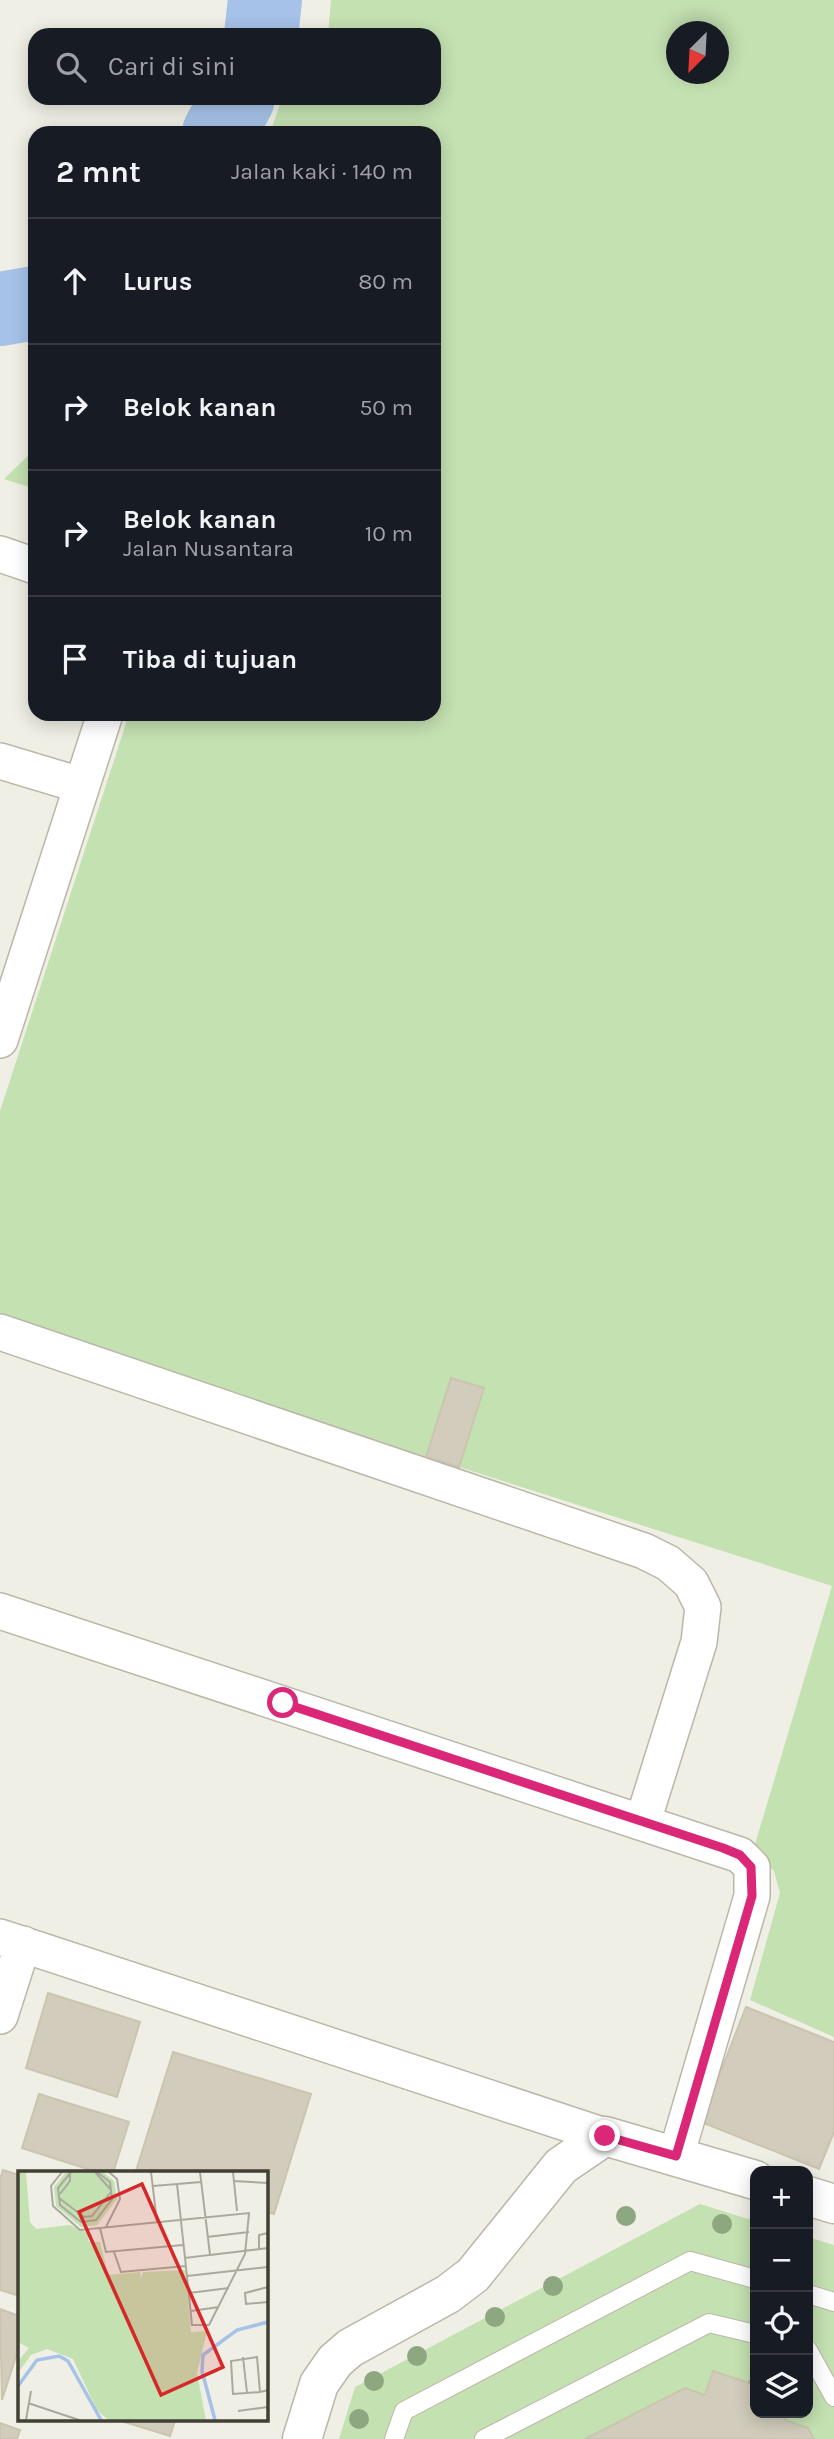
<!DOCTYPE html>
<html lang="id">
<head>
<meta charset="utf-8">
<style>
	:root { --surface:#171b24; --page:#242831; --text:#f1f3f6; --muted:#9ea1a6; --line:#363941 }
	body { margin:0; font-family:Karla,sans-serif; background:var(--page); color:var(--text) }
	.controls { position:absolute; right:21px; bottom:21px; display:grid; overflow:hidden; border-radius:14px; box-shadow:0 4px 18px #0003 }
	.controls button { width:63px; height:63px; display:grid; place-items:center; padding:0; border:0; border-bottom:2px solid var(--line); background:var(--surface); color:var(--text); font:35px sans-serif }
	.compass { position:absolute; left:666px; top:21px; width:63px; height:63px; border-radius:50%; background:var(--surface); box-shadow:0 4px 18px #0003; rotate:204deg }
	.stop { position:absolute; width:21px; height:21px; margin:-16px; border:5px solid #db2777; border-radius:50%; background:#fff }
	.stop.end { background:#db2777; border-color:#fff; box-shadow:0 2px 7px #0008 }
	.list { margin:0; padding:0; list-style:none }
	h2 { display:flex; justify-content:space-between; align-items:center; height:91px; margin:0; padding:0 28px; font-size:30px }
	h2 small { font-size:23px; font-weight:400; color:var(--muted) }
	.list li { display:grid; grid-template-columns:46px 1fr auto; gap:21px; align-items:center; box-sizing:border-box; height:126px; padding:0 28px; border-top:2px solid var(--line) }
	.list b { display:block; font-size:26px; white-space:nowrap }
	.list p { margin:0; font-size:23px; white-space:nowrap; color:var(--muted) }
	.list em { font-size:23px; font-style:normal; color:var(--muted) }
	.icon { flex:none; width:38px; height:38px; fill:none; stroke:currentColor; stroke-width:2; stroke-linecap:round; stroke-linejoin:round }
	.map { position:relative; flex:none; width:834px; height:2439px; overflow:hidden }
	.search { position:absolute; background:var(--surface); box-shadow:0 4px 18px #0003; left:28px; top:28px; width:413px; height:77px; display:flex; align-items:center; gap:18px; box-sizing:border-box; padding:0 24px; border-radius:21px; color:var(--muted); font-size:26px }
	.panel { position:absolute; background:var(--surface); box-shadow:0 4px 18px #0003; left:28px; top:126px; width:413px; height:595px; border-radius:21px }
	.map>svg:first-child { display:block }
	.green { fill:#c4e1b1; fill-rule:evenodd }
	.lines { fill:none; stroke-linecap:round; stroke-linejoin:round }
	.river { stroke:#a6c2e8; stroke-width:74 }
	.building { fill:#d1ccbb; stroke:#cbc4af; stroke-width:2 }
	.service-casing { stroke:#bbb7a8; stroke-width:20 }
	.minor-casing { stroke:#bbb7a8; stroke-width:38 }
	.tertiary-casing { stroke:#bbb7a8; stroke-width:41 }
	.path { stroke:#bbb59b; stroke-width:4.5; stroke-dasharray:3.5 3.5; stroke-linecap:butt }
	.service { stroke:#fff; stroke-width:18 }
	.minor { stroke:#fff; stroke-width:35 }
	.tertiary { stroke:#fff; stroke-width:38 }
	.tree { fill:#8da881 }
	.route { stroke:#db2777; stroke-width:9 }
	.inset-river { fill:none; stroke:#a6c2e8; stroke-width:3.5 }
	.inset-road { fill:none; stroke:#aaa99f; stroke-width:2 }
	.view { fill:#d62828; fill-opacity:0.15; stroke:#d62828; stroke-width:3.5 }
	.inset-edge { fill:none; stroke:#423f35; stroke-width:3.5 }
</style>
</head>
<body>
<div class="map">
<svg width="834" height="2439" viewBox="0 0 834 2439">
	<rect width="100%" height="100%" fill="#f0efe5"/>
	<g class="green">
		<path d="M331,0H834V2037L750,2000L780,1893L774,1871L753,1851L832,1586L459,1467L484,1388L451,1378L426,1457L0,1315V1111L129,714H434V133H270L282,98H434V35H328ZM676,32H718V74H676Z"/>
		<path d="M35,449V489L4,479Z"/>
		<path d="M700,2204L755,2221V2413H808V2237L834,2245V2439H339L355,2387Z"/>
	</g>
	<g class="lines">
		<g class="river">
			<path d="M261,35L265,0"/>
			<path d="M219,133L238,98"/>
			<path d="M0,309L35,303"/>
		</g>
	</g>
	<g class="building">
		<path d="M451,1378L484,1388L459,1467L426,1457Z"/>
		<path d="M48,1993L140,2022L117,2097L26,2068Z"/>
		<path d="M746,2007L834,2042V2132L819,2169L701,2122Z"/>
		<path d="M173,2052L311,2094L274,2214L266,2212V2173L136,2171Z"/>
		<path d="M39,2094L129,2122L113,2173H100L22,2148Z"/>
		<path d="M3,2170L19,2175V2296L0,2290V2179Z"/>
		<path d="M0,2309L19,2316V2347L2,2400Z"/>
		<path d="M713,2371L755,2385V2413H787L785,2420L808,2428L814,2439H585L685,2388L705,2395Z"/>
		<path d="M118,2420H175L170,2436Z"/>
		<path d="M0,2423L20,2430L17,2439H0Z"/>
	</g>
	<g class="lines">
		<defs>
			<g id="service">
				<path d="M808,2294L834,2302"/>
				<path d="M808,2350L834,2397"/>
				<path d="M394,2439L404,2411L690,2261L755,2279"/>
				<path d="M484,2439L709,2323L755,2334"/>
			</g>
			<g id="minor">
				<path d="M0,554L35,566"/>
				<path d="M0,761L80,785"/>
				<path d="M0,1040L105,714"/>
				<path d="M0,1332L644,1551L668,1563L691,1583L703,1607L699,1642L643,1821"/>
				<path d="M0,1611L740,1855L752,1867V1896L676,2156"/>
				<path d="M0,1937L605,2136"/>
				<path d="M0,2016L23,1944"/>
			</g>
			<g id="tertiary">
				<path d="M808,2196L834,2204"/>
				<path d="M302,2439L319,2384L335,2361L350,2348L448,2294L473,2275L561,2166L605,2136L755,2180"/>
			</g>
		</defs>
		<use href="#service" class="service-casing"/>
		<use href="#minor" class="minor-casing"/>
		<use href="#tertiary" class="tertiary-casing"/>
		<path class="path" d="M750,2384L755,2364"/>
		<use href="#service" class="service"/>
		<use href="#minor" class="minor"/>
		<use href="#tertiary" class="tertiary"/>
	</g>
	<g class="tree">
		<circle cx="626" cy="2216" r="10"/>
		<circle cx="722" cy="2224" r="10"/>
		<circle cx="553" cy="2286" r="10"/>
		<circle cx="495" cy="2317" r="10"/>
		<circle cx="417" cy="2356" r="10"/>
		<circle cx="374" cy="2381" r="10"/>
		<circle cx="359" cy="2419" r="10"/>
	</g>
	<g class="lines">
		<path class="route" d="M283,1703L723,1848L740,1855L751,1867L752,1896L676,2156L605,2136"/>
	</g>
	<g transform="translate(18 2171)">
		<rect width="250" height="250" fill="#f0efe5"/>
		<path d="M0,1H8L12,51L18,58L51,54L69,61L71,71H82L90,104L122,101L123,108L125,101L167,99L173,161L189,160L179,202L188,249H90L79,239L55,188L29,178L13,184L0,202V190L11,177L0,171ZM48,1H85L96,10L99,28L79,54L63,56L38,35L36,16Z" fill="#c4e1b1"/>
		<path class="inset-river" d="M0,215L19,189L41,185L50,190L83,249M197,249L184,200L185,184L219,159L250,151"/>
		<path class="inset-road" d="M44,1L33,15L35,35L62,59L231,42L227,83L191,154H174L167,87M53,1L40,17L42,34L63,51L78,49L94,28L92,11L79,1M77,1L93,19M133,1L139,51M215,1L219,40M216,10L250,12M159,13L183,11M135,15L159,13L167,87L192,84L182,1M42,23L52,10V2M41,27L66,46L74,45L93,21M88,56L102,28L99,8L91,1M82,57L88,81L165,74M189,66L231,61M241,78V64L250,62M96,81L103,101L168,95M192,84L250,77M169,105L250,96M250,116L227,122L228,133L250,131M171,122L211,117M173,140L201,136M225,186L229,222M242,221L239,186L213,190L215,223L242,221L250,219M10,232L61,249M220,240L250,236M8,249L13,220"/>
		<path class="view" d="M124,13L205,196L143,224L61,41Z"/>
		<rect width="250" height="250" class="inset-edge"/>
	</g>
</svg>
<div class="controls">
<button>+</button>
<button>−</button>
<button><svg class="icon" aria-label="locate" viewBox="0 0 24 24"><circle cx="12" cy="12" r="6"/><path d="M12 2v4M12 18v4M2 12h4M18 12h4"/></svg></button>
<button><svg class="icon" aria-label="layers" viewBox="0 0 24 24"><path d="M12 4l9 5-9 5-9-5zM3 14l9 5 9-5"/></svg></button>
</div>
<svg class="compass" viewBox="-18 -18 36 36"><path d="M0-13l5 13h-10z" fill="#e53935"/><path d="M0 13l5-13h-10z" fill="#9ea1a6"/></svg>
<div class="stop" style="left:283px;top:1703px"></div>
<div class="stop end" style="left:605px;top:2136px"></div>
<div class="search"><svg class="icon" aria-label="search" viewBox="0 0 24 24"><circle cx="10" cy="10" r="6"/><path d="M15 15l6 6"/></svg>Cari di sini</div>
<section class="panel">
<h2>2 mnt<small>Jalan kaki · 140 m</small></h2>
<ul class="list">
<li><svg class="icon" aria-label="ahead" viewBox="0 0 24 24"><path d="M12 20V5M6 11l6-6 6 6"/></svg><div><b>Lurus</b></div><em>80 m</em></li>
<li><svg class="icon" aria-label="right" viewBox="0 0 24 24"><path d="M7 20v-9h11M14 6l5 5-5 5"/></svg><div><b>Belok kanan</b></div><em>50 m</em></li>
<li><svg class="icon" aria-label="right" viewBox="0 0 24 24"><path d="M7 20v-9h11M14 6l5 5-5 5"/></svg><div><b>Belok kanan</b><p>Jalan Nusantara</p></div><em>10 m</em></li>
<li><svg class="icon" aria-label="arrive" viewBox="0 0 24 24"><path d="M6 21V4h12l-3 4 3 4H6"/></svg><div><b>Tiba di tujuan</b></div></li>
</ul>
</section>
</div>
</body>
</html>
